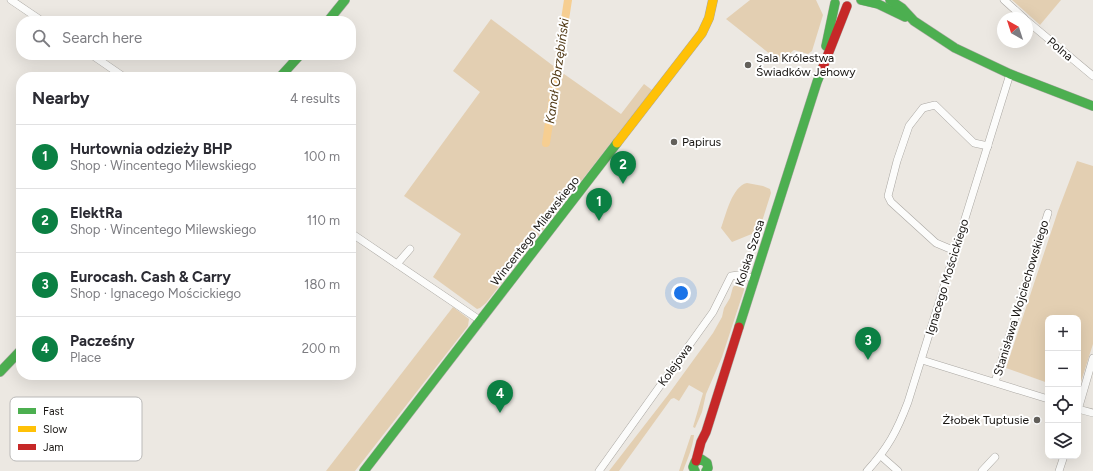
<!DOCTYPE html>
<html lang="en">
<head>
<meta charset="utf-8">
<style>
	:root { --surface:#fff; --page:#f7f7f7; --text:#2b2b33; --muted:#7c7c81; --line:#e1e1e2; --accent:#0b8043 }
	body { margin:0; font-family:Figtree,sans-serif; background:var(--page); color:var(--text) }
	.controls { position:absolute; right:12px; bottom:12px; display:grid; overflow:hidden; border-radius:8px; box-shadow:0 4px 16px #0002 }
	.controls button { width:36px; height:36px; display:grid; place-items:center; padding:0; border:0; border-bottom:1px solid var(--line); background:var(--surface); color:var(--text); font:20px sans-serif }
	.compass { position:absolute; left:997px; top:12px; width:36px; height:36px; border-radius:50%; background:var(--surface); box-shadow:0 4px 16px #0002; rotate:321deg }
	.you { position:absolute; left:681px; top:293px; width:14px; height:14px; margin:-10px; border:3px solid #fff; border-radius:50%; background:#1a73e8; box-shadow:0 0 0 6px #1a73e833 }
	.badge { display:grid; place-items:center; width:26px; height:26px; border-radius:50%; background:var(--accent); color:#fff; font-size:13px; font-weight:700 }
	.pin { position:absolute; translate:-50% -33px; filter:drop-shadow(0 1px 2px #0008) }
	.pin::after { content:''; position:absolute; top:21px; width:14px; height:12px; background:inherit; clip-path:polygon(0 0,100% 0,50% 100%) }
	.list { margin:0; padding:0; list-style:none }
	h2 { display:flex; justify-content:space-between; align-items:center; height:52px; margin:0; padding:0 16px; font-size:17px }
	h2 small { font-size:13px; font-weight:400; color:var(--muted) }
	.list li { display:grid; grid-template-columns:26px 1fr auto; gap:12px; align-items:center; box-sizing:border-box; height:64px; padding:0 16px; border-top:1px solid var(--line) }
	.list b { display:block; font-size:15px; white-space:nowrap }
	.list p { margin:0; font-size:13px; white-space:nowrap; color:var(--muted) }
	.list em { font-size:13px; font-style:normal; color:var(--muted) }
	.icon { flex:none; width:22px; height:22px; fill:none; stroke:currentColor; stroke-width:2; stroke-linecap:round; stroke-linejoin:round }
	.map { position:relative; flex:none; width:1093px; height:471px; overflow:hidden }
	.search { position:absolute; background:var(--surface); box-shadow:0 4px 16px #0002; left:16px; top:16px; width:340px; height:44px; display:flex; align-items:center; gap:10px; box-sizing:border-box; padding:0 14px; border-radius:16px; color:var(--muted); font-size:15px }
	.panel { position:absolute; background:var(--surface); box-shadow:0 4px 16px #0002; left:16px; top:72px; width:340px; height:308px; border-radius:16px }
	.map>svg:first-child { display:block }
	.green { fill:#e3cfb2 }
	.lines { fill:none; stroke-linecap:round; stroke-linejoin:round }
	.canal { stroke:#f6ce91; stroke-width:8 }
	.street-casing { stroke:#aaa7a2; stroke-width:8 }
	.fast-casing { stroke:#aaa7a2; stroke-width:10 }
	.slow-casing { stroke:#aaa7a2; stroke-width:10 }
	.jam-casing { stroke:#aaa7a2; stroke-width:10 }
	.street { stroke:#fcfcfb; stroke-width:7 }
	.fast { stroke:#4caf50; stroke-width:9 }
	.slow { stroke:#ffc107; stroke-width:9 }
	.jam { stroke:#c62828; stroke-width:9 }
	.poi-dot { fill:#63605b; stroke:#fff; stroke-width:1.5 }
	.labels { text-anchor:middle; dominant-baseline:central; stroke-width:4; stroke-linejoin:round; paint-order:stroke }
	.street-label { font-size:12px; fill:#191613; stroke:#fff }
	.poi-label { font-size:12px; fill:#191613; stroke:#fff; text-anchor:start }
	.water-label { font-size:13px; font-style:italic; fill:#513a16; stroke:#fff }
	.key { fill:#fff; stroke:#bab9b8; stroke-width:1 }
	.key-label { font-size:11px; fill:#191613 }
</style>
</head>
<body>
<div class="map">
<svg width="1093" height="471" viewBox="0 0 1093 471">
	<rect width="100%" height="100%" fill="#ece8e2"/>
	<g class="green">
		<path d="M750,0H816L823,15L812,51L808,54L794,50L780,62L726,19Z"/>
		<path d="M1012,0H1061L1040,25Z"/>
		<path d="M491,19L564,74L621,114L644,84L652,90L486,303L480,308L477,309L433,277L461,234L404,196L480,92L453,71Z"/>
		<path d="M1077,161L1093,166V344L1078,391V318H1048V383L1006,368L1058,211Z"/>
		<path d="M747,183L763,186L770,189L771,193L759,231L732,242L721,228C726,215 732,186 747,183Z"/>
		<path d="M736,285H741L744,287V290L722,357L706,394L702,412L695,428L693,427L703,393L689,385L679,401L674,398L671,399L619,471H609L668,395L713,333L722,317L724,308L730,298L733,287Z"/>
		<path d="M453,307L469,319L468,326L355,471H326Z"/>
		<path d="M691,435H694C693,447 687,460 683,471H679Z"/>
	</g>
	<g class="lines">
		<path class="canal" d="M546,143L568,0"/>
		<defs>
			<g id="street">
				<path d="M11,0L42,21"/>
				<path d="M1004,0L1024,18"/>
				<path d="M1027,21L1093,76"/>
				<path d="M92,55L124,77"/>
				<path d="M351,233L481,321"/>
				<path d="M955,251L936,243L891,202L888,196L897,161L909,126L923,108L935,105L974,143L988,146"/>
				<path d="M397,264L410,249"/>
				<path d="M922,360L1048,399"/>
				<path d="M995,382L1048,213"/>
				<path d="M1078,409L1093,413"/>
				<path d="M1078,410L1093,358"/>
				<path d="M881,456L898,471"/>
				<path d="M599,471L713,312L731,276L738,275L754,278"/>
				<path d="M867,471C888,448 897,431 908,402L1010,74"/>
				<path d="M982,471L995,457"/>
				<path d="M1059,471L1064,456"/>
			</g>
			<g id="fast">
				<path d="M861,0L878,4L905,17"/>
				<path d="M890,0L902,8L914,21L955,48L1010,74L1093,106"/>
				<path d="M328,21L345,0"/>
				<path d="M826,46L835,3"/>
				<path d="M280,77L300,55"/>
				<path d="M739,327L817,82L823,67"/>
				<path d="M0,372L21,350"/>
				<path d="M364,471L617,143"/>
				<path d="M695,471L693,467L695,462L701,459L707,463L708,468L706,471"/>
			</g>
			<path id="slow" d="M617,143L702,33L709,18L713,0"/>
			<g id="jam">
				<path d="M823,67L847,6"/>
				<path d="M696,461L701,442L706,432L739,327"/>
			</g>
		</defs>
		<use href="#street" class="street-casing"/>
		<use href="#fast" class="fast-casing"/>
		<use href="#slow" class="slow-casing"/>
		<use href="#jam" class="jam-casing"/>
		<use href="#street" class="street"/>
		<use href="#fast" class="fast"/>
		<use href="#slow" class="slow"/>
		<use href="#jam" class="jam"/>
	</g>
	<g class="poi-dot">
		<circle cx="748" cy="65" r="4"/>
		<circle cx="674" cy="142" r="4"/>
		<circle cx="1037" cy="420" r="4"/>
	</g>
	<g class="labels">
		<g class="street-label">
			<text transform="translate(1060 49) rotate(40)">Polna</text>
			<text transform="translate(535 231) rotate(-52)">Wincentego Milewskiego</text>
			<text transform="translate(750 253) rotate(-72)">Kolska Szosa</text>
			<text transform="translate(947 277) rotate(-73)">Ignacego Mościckiego</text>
			<text transform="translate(1021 298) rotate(-73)">Stanisława Wojciechowskiego</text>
			<text transform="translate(675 365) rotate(-54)">Kolejowa</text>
		</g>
		<g class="poi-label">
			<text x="756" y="58">Sala Królestwa<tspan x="756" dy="14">Świadków Jehowy</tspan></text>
			<text x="682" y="142">Papirus</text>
			<text x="1029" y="420" text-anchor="end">Żłobek Tuptusie</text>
		</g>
		<g class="water-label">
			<text transform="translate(557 71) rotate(-82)">Kanał Obrzębiński</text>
		</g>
	</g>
	<rect x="10" y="397" width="132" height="64" rx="6" class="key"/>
	<rect x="18" y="408" width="18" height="6" fill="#4caf50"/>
	<rect x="18" y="426" width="18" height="6" fill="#ffc107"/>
	<rect x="18" y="444" width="18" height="6" fill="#c62828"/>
	<g class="key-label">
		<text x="43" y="415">Fast</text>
		<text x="43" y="433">Slow</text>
		<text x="43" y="451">Jam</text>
	</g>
</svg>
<div class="controls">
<button>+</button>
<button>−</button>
<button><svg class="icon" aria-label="locate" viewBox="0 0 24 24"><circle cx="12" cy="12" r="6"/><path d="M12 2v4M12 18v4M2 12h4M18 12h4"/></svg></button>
<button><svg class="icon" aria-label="layers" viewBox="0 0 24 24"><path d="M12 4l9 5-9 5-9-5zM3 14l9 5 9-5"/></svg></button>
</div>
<svg class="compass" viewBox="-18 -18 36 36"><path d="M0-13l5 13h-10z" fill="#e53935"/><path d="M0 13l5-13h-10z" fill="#7c7c81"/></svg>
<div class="you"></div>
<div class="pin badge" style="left:599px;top:221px">1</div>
<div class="pin badge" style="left:623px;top:184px">2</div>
<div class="pin badge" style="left:868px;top:360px">3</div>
<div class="pin badge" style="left:500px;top:413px">4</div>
<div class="search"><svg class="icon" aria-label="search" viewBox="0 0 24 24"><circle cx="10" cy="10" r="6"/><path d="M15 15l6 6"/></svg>Search here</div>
<section class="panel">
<h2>Nearby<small>4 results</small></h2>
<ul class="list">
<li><span class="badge">1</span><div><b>Hurtownia odzieży BHP</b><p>Shop · Wincentego Milewskiego</p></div><em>100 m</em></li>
<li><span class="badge">2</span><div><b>ElektRa</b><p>Shop · Wincentego Milewskiego</p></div><em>110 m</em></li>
<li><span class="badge">3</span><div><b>Eurocash. Cash &amp; Carry</b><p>Shop · Ignacego Mościckiego</p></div><em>180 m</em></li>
<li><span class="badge">4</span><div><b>Pacześny</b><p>Place</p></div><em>200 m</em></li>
</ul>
</section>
</div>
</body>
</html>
